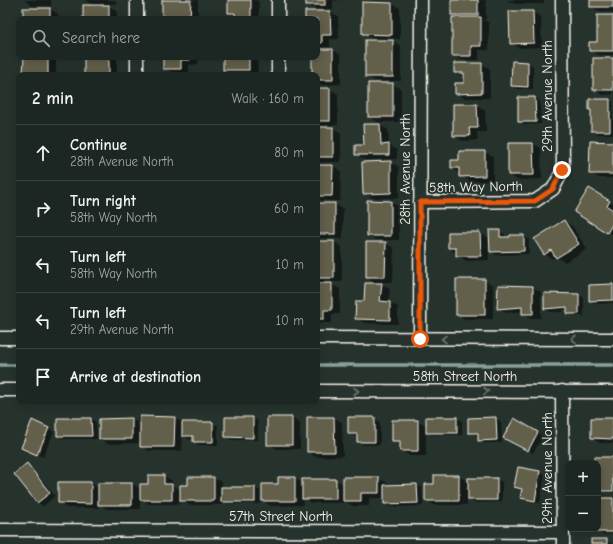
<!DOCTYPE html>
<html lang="en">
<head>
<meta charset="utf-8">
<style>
	:root { --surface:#1c2622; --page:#252e2a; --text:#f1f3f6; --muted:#a0a5a5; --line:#3a4340 }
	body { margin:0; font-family:"Comic Neue",sans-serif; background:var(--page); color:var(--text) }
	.controls { position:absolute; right:12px; bottom:12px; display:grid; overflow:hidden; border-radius:8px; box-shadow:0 2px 10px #0003 }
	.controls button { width:36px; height:36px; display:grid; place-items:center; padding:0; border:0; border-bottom:1px solid var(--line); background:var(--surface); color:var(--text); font:20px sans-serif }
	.stop { position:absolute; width:12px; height:12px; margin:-9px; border:3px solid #ea580c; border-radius:50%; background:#fff }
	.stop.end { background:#ea580c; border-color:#fff; box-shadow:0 1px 4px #0008 }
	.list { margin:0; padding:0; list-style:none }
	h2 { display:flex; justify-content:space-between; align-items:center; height:52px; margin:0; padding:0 16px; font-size:17px }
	h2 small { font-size:13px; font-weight:400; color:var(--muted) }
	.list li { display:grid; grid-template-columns:26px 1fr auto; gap:12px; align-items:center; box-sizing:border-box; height:56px; padding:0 16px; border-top:1px solid var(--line) }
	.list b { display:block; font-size:15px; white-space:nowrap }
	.list p { margin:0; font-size:13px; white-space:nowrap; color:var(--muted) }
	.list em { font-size:13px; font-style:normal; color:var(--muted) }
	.icon { flex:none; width:22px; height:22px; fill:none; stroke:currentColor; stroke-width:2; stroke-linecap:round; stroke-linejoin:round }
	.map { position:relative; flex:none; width:613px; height:544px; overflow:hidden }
	.search { position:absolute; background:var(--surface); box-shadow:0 2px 10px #0003; left:16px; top:16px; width:304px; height:44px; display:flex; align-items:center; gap:10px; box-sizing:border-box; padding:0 14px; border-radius:8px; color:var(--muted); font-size:15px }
	.panel { position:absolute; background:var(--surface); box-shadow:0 2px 10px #0003; left:16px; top:72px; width:304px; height:332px; border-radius:8px }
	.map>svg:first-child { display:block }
	.shadow { fill:#0007 }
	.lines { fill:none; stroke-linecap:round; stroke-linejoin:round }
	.stream { stroke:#8ca19d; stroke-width:3.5 }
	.building { fill:#625e4b; stroke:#f4f1e8 }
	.minor-casing { stroke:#f4f1e8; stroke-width:15 }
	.minor { stroke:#26332d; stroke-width:12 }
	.oneway { stroke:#6e766e }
	.route { stroke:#ea580c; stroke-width:5 }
	.labels { text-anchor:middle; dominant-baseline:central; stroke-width:3.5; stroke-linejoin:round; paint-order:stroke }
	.street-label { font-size:14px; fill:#f4f1e8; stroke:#26332d }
</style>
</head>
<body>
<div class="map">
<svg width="613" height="544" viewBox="0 0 613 544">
	<rect width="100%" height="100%" fill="#26332d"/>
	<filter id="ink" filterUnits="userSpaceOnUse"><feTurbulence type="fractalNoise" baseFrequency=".025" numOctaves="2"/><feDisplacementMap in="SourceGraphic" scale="8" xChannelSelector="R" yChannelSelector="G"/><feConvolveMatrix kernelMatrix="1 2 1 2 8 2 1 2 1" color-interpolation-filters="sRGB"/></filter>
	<g filter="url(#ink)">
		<g class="shadow">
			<path d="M24,0H51V6H32Z"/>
			<path d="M85,0H116V4H99V6H109L117,11V19H84L96,6Z"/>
			<rect x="163" y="0" width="35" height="19"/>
			<path d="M229,0H256L259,2V19H236V16L229,12Z"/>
			<path d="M307,0H342L333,1V9H315L307,4Z"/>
			<path d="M452,0H486V19H483L489,23V50H479V60H461L453,55L458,18L452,15Z"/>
			<path d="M507,0H544V4H515Z"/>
			<path d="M591,0H613V12L599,11L591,7Z"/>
			<path d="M392,4L400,8V39L372,38L363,34Z"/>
			<path d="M50,9L58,14V19H24Z"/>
			<path d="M330,12L338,16L339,39H330V47H317V19H306Z"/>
			<path d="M510,12H533L541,17L542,47L519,48L511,43Z"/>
			<path d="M613,16V55H599L590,50L598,43Z"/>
			<path d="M366,41H393L401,46V81H375L366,76Z"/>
			<path d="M317,50H333L341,55V84L322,85L317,82V75H313V57H317Z"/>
			<path d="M25,57H56V75H24Z"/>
			<rect x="85" y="57" width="32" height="18"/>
			<path d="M164,57H198V64L189,65V73H173L164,68Z"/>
			<path d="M224,57H257L258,74L232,75L224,70Z"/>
			<path d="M613,59V94L603,95L594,90Z"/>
			<path d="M528,63L533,66V89H517L512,86Z"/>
			<path d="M482,64L490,69V98H464L456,93L465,84V77L455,73Z"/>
			<path d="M393,84L401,89V122H378L369,117Z"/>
			<path d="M317,89H330L338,94V125H317Z"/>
			<path d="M519,98H535L540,101L541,124L524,125L519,121Z"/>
			<path d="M590,100H610L613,102V134H598L592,131V111Z"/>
			<path d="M477,105L485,110L486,132H477L478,140L463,141L454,136Z"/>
			<path d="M364,125H380L388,130L389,145L397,150V159L365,160L356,155L365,146Z"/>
			<path d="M317,128H333L341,133V162H317Z"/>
			<path d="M613,143V178H599L590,173Z"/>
			<path d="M509,144H533L541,148L542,179L517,180L509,175Z"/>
			<path d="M484,152L493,156V181H469L452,168Z"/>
			<path d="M391,162L399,167V198H372L364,193Z"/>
			<path d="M317,166H333L341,171L340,201L317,200Z"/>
			<path d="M598,194L613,204V235L575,212Z"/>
			<path d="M368,201L391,202L399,206V240H376L368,235Z"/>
			<path d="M317,204H335L343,209V239L317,238Z"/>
			<path d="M564,221L572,226L587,249L565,262L556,257L553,259L544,254Z"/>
			<path d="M499,231L505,234V238L523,236L529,239V254L496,255L491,252Z"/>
			<path d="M480,233L488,237L489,260L466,261L449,248Z"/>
			<path d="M317,242H334L342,247V282H317Z"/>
			<path d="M385,243L394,248L393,282H375L367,277Z"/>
			<path d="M484,280L493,285V319H465L457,314Z"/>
			<path d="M329,283L340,289V314H332V323H317V284Z"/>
			<path d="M382,284L390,289L388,302L398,307V324L364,323L356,318L365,302Z"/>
			<path d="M613,285V303L596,304L590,301Z"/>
			<path d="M499,286L533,287L541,292V318H531L523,313V311L507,313L498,308Z"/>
			<path d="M579,295L584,298V316H574L568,313V309H563L562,312H550L545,309Z"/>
			<path d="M174,418L183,423H212L218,426V445H199L194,442V439H188L183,435L182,451H149L141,446V443L108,444L100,439L132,419L141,425Z"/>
			<path d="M253,418L258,421V440H232L226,437Z"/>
			<path d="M268,418H292L300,423V449H277L268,444Z"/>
			<path d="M334,418L342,422L343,456L316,457L308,452Z"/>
			<path d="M374,418L380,422V445H363L358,442V437L349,434Z"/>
			<path d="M457,418L462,421V435H432L426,432V456H410L401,451V445L393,440L418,421L427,426Z"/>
			<path d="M496,418L501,422L502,443H484L479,440V436L469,432V419Z"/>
			<path d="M91,419L96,422L97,439H64L58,436Z"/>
			<path d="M613,419V443H600L592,438Z"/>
			<path d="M515,420L543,436L533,453L505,437Z"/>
			<path d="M48,428L54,432L43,457L27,450Z"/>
			<path d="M595,458L613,459V493L598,492V463H595Z"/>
			<path d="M27,465L32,468L55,496L43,506L38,503L15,474Z"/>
			<path d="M540,472L545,475L540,503L527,501L521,498L522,490L515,487Z"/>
			<path d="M164,476L172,481V485L181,490L213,478L222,482V488H255L260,491V504H227L222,501V505H189L180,500V504H149L140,499V509H107L99,504V508H67L59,503L90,483L99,488V484H132L141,489Z"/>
			<path d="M458,476L469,482V479H497L502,482V502L474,503L467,498V505H434L426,500L435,485Z"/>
			<path d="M294,478L303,483L336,480L344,485L378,478L387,483V486L417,485L422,488L423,506L391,507L385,503V498H369V506H353L344,501V503H311L303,498V505L271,506L263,501L279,485Z"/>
			<path d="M613,499V534L603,535L597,531Z"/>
			<path d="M606,540L613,544H592Z"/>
		</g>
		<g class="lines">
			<g class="stream">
				<path d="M0,365H19"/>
				<path d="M317,365H613"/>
			</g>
		</g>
		<g class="building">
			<path d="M162,0H191L190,19H162Z"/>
			<path d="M228,0H251V19H235V13H228Z"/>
			<rect x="306" y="0" width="19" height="5"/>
			<rect x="451" y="0" width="27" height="15"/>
			<rect x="590" y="0" width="23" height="7"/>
			<path d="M362,2L392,3V35L362,34Z"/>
			<rect x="83" y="5" width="26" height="14"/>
			<rect x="23" y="8" width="27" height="11"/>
			<path d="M305,11H330L331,35H322V43H317V19H305Z"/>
			<path d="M509,11H533L534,43L510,44Z"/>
			<path d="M597,15H613V51H589V42H597Z"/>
			<path d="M452,17H481V46H471V56H452Z"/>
			<rect x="365" y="40" width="28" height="37"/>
			<path d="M317,49H333V80H317V75H312V57H317Z"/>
			<path d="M24,57H48V75H23Z"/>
			<rect x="84" y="57" width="25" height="18"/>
			<path d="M163,57H190V60H181V69H163Z"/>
			<rect x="223" y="57" width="26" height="13"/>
			<rect x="593" y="58" width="20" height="32"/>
			<path d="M512,61L528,62V87L511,86Z"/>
			<path d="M454,63H482V93L455,94V83H464V73H454Z"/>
			<rect x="368" y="83" width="25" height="34"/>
			<rect x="317" y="88" width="13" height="33"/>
			<path d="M518,97H535L536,122H518Z"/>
			<path d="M589,99H610V131H591V110H589Z"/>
			<path d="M453,104H477L478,128H469L470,136H453Z"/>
			<path d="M363,124H380L381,145L389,144V155H355V145H364Z"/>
			<rect x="317" y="127" width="16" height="30"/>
			<path d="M590,141L613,142V174H589Z"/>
			<path d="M508,143H533L534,175H508Z"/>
			<path d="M459,151H485V176L459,177V168H451V160H459Z"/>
			<path d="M391,161V193L363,194L362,162Z"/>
			<path d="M317,165H333L332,196H317Z"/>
			<path d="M589,188L610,201L607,206L613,210V223L607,233L574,212Z"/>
			<path d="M367,200L391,201V236H367Z"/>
			<rect x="317" y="203" width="18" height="31"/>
			<path d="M564,220L579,244L556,258L551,250L544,255L534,239Z"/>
			<path d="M489,230H500V237H510V235H524V251L490,252Z"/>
			<path d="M448,232H480L481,256H456V248H448Z"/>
			<rect x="317" y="241" width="17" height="37"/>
			<path d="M366,242H386L385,277H366Z"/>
			<rect x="456" y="279" width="29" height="36"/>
			<path d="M317,283H332V310H324V319H317Z"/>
			<path d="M365,283H382L380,301L390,302V320L355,319L356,301H364Z"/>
			<path d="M613,284V300L589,301V285Z"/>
			<path d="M498,285L533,286V314H522V307L497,309Z"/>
			<path d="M544,293L579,294V314H567V307L544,309Z"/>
			<path d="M140,416L175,417L174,447H140Z"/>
			<path d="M225,417H253V438L225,437Z"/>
			<rect x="267" y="417" width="25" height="28"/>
			<path d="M307,417H334L335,452H307Z"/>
			<path d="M348,417H375V442H357V434H348Z"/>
			<rect x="426" y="417" width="31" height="16"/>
			<path d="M496,417L497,440L478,441V433H468V418Z"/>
			<path d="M57,418H91L92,436H57Z"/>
			<path d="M132,418V439H99V419Z"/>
			<path d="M514,418L538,432L528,451L503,438Z"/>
			<path d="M591,418H613V439L591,438Z"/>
			<path d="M32,420L49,428L37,455L21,448Z"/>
			<path d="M392,420H418V451H400V441H392Z"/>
			<path d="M182,422H213V442H193V436H182Z"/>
			<path d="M594,457H612L613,491H598V463H594Z"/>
			<path d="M27,463L50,493L37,503L14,474Z"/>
			<path d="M518,467L540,471L535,501L520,498L522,489L514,487Z"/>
			<path d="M148,475H164V484H172V500H140V484H148Z"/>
			<path d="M434,475H459V501H425V484H434Z"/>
			<path d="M188,477H214V501H180V485H188Z"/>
			<path d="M278,477H295V501H262V484H278Z"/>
			<path d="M343,477H379V493H361V501H343Z"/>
			<rect x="468" y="478" width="29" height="22"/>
			<rect x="302" y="479" width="34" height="20"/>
			<path d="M58,482H91V504L58,503Z"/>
			<rect x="98" y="483" width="34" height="22"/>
			<path d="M417,484L418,503L384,504V485Z"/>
			<rect x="221" y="487" width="34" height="15"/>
			<path d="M598,498H613V532H596Z"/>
			<rect x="591" y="539" width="16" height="5"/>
		</g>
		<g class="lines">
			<defs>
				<g id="minor">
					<path d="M137,19V0"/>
					<path d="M278,19V0"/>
					<path d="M137,75V57"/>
					<path d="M278,75V57"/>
					<path d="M420,202L535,201L553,189L563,170L562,0"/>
					<path d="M0,338H19"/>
					<path d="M317,338L613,339"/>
					<path d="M420,339L421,0"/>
					<path d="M0,390H19"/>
					<path d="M317,391L613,392"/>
					<path d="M562,391L563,544"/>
					<path d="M0,530L563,532"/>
				</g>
			</defs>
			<use href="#minor" class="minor-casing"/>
			<use href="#minor" class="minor"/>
		</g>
		<defs><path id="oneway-chevron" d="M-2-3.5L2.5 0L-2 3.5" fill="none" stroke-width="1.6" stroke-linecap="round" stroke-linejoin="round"/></defs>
		<g class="oneway">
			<use href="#oneway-chevron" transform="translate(444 339) rotate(-180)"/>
			<use href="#oneway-chevron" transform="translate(574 339) rotate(-180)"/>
			<use href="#oneway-chevron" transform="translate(356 391)"/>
			<use href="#oneway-chevron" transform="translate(486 391)"/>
		</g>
	</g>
	<g class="lines" filter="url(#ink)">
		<path class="route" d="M420,339V202L535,201L553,189L562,170"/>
	</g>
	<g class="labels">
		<g class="street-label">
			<text transform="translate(547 96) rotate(-90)">29th Avenue North</text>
			<text transform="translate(405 169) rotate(-90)">28th Avenue North</text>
			<text transform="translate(476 187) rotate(-1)">58th Way North</text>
			<text x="465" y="376">58th Street North</text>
			<text transform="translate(547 468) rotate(-90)">29th Avenue North</text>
			<text x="281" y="516">57th Street North</text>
		</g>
	</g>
</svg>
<div class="controls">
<button>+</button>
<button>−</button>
</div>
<div class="stop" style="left:420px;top:339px"></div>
<div class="stop end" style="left:562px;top:170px"></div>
<div class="search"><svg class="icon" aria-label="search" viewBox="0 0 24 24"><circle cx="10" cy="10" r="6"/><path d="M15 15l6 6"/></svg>Search here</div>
<section class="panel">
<h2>2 min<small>Walk · 160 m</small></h2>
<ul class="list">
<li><svg class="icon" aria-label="ahead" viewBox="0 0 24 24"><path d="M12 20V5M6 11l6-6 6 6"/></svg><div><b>Continue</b><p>28th Avenue North</p></div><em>80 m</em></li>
<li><svg class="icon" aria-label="right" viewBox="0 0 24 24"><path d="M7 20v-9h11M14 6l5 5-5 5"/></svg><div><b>Turn right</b><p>58th Way North</p></div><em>60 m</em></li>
<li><svg class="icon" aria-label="left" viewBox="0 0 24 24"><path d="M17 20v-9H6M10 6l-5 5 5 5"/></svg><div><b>Turn left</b><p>58th Way North</p></div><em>10 m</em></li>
<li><svg class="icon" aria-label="left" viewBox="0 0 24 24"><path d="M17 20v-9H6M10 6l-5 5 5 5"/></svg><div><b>Turn left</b><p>29th Avenue North</p></div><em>10 m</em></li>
<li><svg class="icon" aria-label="arrive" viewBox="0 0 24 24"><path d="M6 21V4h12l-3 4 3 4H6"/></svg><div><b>Arrive at destination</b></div></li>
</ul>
</section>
</div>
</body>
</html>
